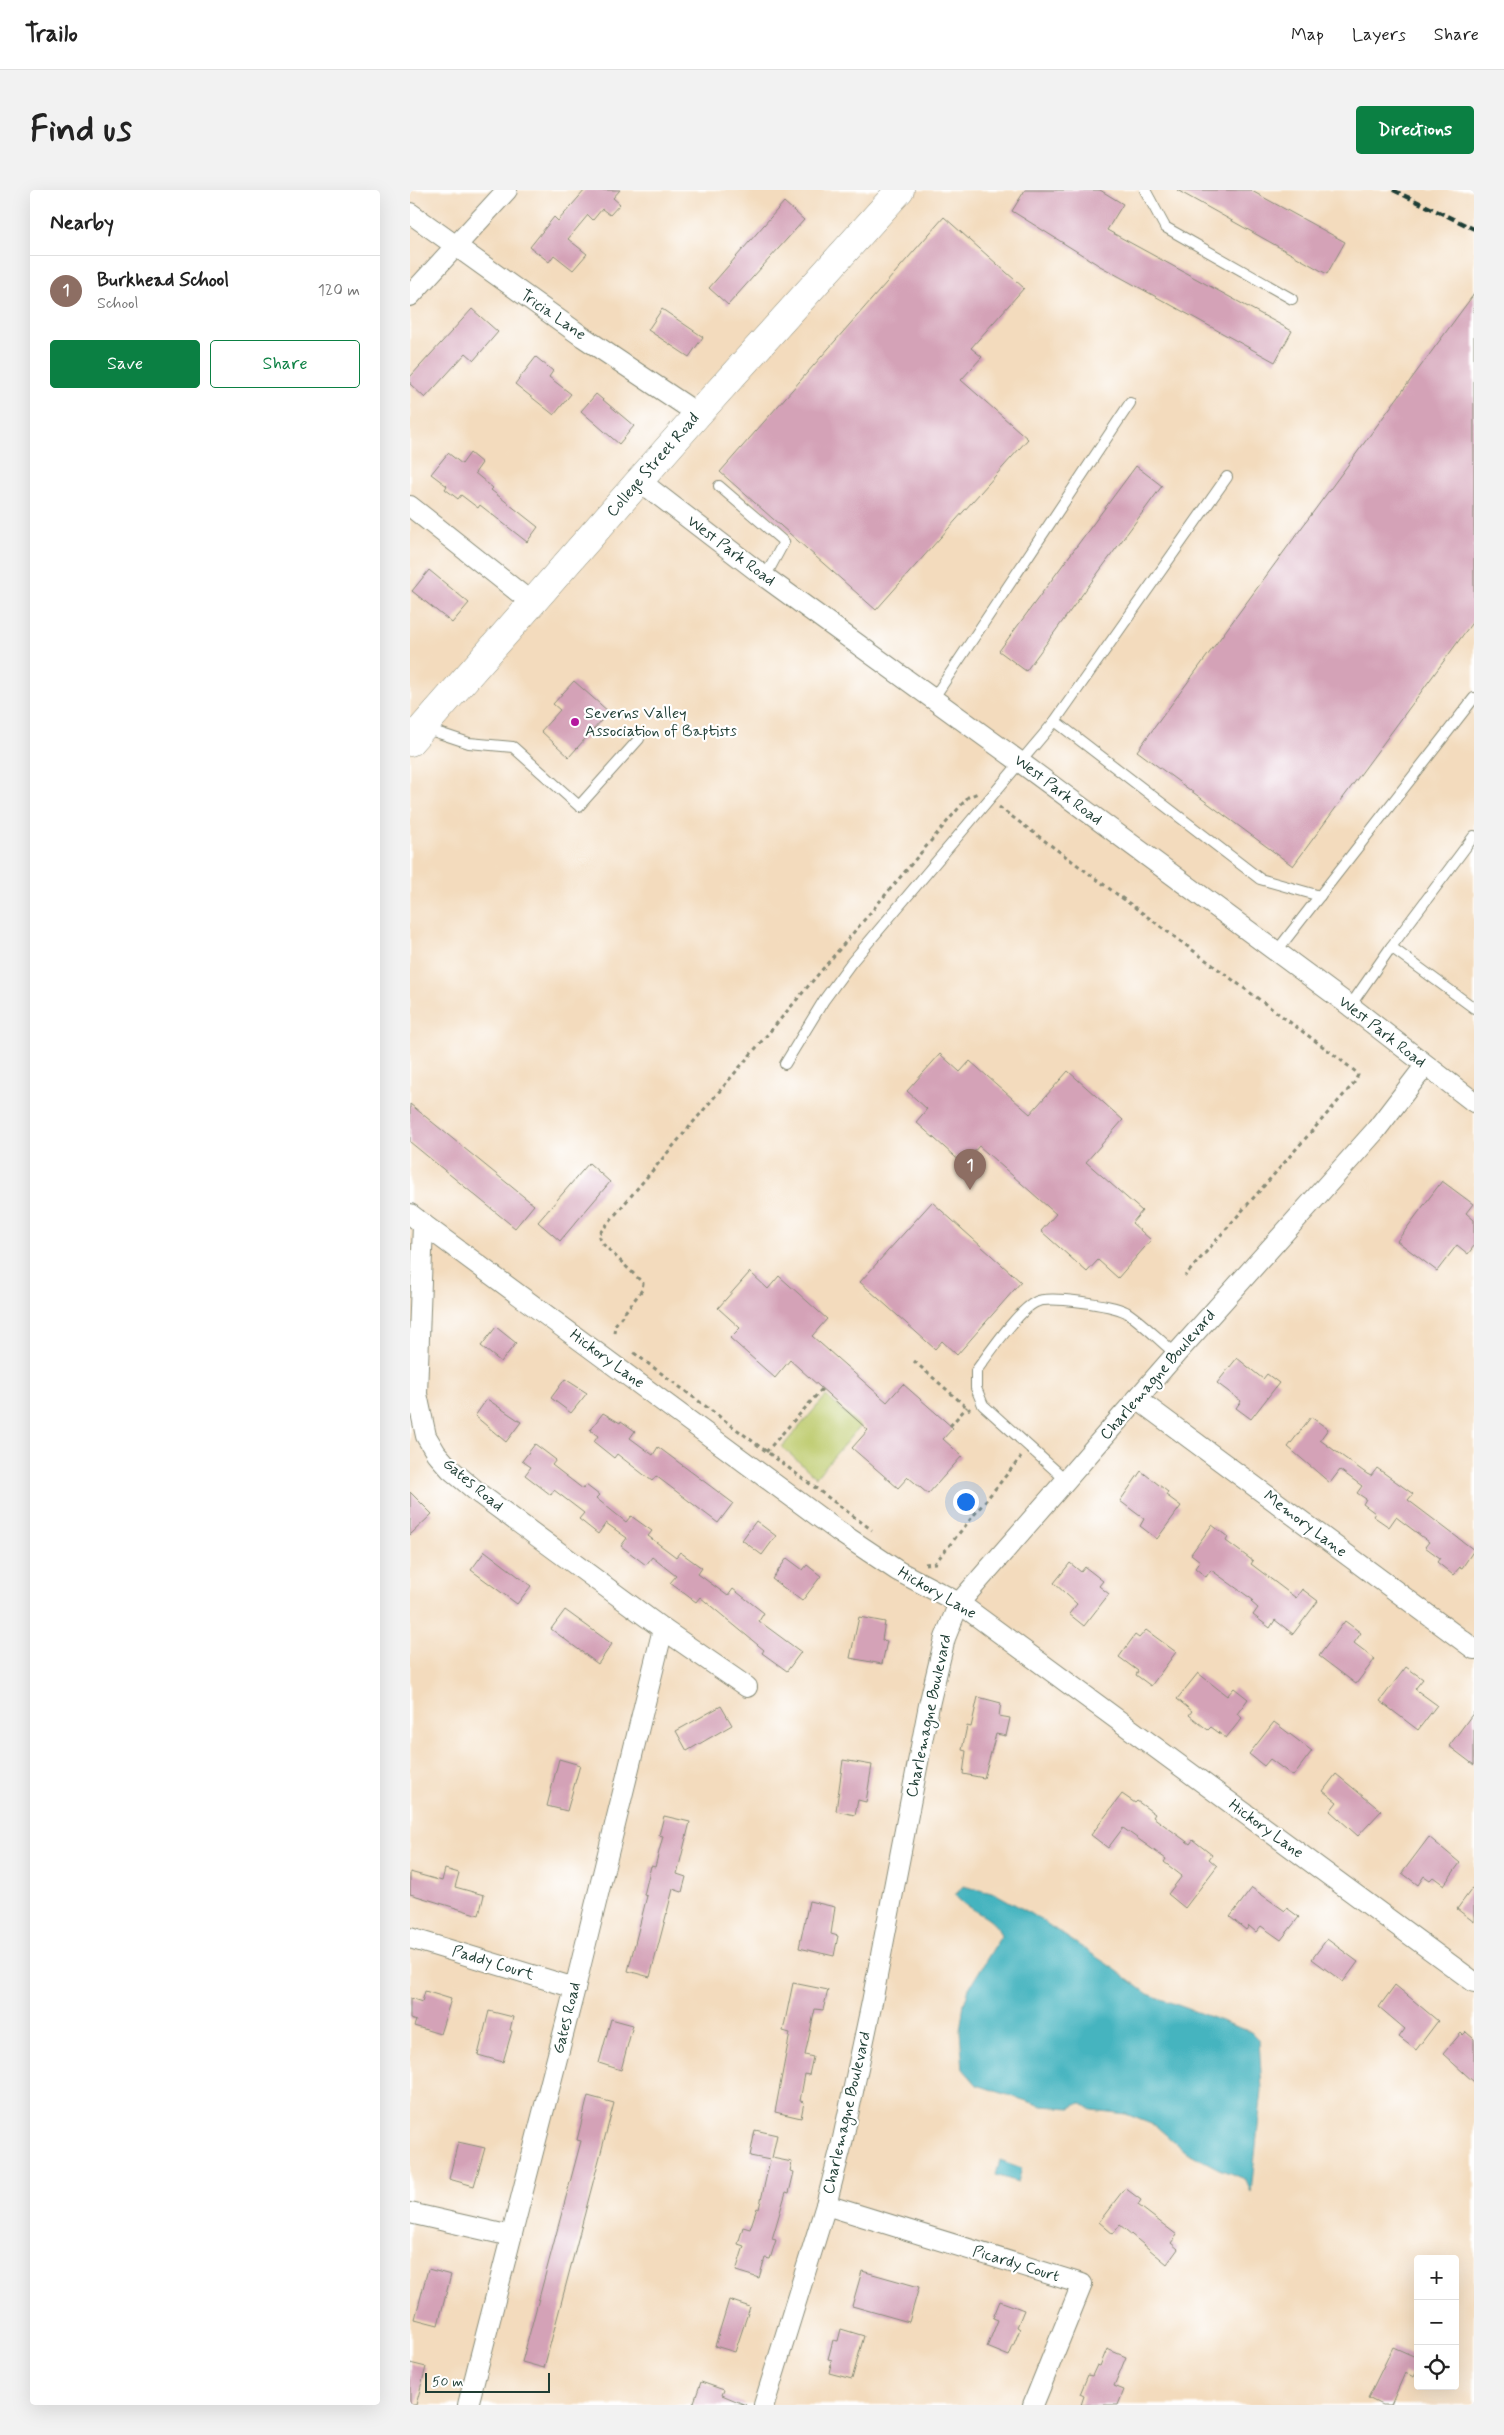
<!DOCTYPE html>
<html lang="en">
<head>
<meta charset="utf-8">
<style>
	:root { --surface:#fff; --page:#f2f2f2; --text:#222; --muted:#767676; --line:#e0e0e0; --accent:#0b8043 }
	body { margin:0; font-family:Mynerve,sans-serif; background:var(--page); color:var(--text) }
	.controls { position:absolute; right:15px; bottom:15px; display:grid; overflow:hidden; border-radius:5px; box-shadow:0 5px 20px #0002 }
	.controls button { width:45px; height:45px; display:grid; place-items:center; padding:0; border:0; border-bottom:1px solid var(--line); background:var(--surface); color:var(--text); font:25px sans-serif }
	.scale { position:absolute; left:15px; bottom:12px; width:125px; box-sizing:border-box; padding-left:5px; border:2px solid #1f3d34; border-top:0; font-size:14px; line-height:18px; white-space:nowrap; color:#1f3d34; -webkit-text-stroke:4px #fff; paint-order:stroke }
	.you { position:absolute; left:555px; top:1311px; width:18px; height:18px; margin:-12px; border:4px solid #fff; border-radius:50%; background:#1a73e8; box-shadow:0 0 0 8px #1a73e833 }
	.badge { display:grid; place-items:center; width:32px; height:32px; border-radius:50%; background:var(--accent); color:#fff; font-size:16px; font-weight:700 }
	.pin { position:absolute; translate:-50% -41px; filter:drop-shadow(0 1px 2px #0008) }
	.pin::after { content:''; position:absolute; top:26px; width:18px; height:15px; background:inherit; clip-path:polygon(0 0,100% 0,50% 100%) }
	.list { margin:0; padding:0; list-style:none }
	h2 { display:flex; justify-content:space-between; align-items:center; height:65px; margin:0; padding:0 20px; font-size:21px }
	h2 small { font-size:16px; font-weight:400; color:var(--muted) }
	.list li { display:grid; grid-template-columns:32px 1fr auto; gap:15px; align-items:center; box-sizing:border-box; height:70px; padding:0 20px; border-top:1px solid var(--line) }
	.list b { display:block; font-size:19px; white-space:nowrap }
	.list p { margin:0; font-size:16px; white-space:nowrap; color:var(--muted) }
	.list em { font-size:16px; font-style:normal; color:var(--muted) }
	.actions { display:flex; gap:10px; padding:15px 20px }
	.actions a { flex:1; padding:11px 0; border:1px solid var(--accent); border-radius:5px; text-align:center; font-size:18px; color:var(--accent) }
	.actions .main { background:var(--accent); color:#fff }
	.icon { flex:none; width:28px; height:28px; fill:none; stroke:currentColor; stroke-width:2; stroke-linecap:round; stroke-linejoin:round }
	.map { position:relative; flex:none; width:1064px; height:2215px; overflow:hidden; border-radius:5px }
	header { display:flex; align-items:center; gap:30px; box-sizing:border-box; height:70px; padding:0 25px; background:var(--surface); border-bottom:1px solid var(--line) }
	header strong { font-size:24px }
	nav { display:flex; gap:28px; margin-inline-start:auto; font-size:18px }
	.intro { display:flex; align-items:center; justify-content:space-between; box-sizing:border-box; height:120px; padding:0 30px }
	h1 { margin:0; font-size:35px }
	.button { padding:12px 22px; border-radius:5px; background:var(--accent); color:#fff; font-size:18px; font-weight:700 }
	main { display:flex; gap:30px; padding:0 30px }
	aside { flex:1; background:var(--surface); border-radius:5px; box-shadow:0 5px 20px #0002 }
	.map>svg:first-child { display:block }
	.green { fill:#bdcb6d; stroke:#6e8450 }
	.water { fill:#45b4bf; stroke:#32787a }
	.building { fill:#d4a2b7 }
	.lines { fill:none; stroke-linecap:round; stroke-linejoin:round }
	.lane-casing { stroke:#898c78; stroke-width:12 }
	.street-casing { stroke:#898c78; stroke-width:22 }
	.secondary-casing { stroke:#898c78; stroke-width:29 }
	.path { stroke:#898c78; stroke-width:3; stroke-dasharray:4 4; stroke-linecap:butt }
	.lane { stroke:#fff; stroke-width:10 }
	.street { stroke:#fff; stroke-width:20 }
	.secondary { stroke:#fff; stroke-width:28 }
	.rail { stroke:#1f3d34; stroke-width:4; stroke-dasharray:8 4; stroke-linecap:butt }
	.poi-dot { fill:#b5179e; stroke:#fff; stroke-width:2 }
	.labels { text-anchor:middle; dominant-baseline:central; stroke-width:4.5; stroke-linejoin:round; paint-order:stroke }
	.street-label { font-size:16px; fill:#1f3d34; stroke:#fff }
	.poi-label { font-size:16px; fill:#1f3d34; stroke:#fff; text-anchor:start }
</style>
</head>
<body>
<header>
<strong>Trailo</strong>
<nav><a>Map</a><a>Layers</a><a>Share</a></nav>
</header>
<div class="intro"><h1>Find us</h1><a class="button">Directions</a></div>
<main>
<aside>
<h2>Nearby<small></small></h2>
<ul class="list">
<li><span class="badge" style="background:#8d6e63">1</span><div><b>Burkhead School</b><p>School</p></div><em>120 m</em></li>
</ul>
<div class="actions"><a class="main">Save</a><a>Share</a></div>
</aside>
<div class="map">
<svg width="1064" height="2215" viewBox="0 0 1064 2215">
	<rect width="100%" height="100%" fill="#fff"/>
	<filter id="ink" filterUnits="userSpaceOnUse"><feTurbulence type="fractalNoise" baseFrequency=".02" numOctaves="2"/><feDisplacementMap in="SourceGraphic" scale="10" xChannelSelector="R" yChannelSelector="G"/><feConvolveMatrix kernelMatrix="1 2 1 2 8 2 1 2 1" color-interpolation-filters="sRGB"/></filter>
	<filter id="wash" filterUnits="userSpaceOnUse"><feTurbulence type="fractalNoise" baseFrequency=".0096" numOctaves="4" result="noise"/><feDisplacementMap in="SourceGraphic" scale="20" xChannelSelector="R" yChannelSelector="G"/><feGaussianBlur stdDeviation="1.12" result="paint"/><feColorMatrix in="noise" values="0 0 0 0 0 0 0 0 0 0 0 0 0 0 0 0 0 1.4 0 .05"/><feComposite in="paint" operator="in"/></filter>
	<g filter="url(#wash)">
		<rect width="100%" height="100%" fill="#f3dbbd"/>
		<path class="green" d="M416,1206L450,1236L406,1287L372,1257Z"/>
		<g class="water">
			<path d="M553,1696L586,1704L622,1724L706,1780L738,1804L841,1842L849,1850L852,1900L841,2002L835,1989L809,1979L773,1960L746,1936L716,1924L682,1920L671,1913L660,1918L632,1916L567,1895L553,1879L550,1840L554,1814L559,1798L591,1746C584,1724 558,1723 545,1705Z"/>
			<path d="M590,1970L612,1978L608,1992L586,1985Z"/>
		</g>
		<g id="blocks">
			<g class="building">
				<path d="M175,0H210L203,8L210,14L200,25L192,19L183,30L178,25L158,49L177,64L163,80L144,65L139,72L120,57L144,27L148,31Z"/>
				<path d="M615,0H690L713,14L697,40L882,141L865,172L690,76L602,21Z"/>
				<path d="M767,0H840L935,52L917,84Z"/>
				<path d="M374,12L394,30L318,115L299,98Z"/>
				<path d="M534,27L614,98L561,158L572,167L551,190L618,249L466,420L310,282Z"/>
				<path d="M1064,104V430L883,676L727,561Z"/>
				<path d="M62,119L88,142L64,170L56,163L15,208L0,194V187Z"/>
				<path d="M252,119L293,147L279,167L238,140Z"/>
				<path d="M126,167L143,181L139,187L161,204L144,225L105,194Z"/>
				<path d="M186,204L224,236L209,254L171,221Z"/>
				<path d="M38,263L52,274L60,263L72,273L65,283L83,298L81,300L128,337L117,352L70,315L68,318L51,305L48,309L35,299L37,296L21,284Z"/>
				<path d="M726,276L752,296L616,481L589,461Z"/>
				<path d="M19,380L59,413L42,433L2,401Z"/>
				<path d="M164,491L199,522L159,567L131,541L150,520L143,514Z"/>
				<path d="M530,864L550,882L560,871L620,924L658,881L713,930L676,972L732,1021L722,1033L741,1050L708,1088L688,1070L677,1082L631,1041L646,1024L569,956L553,974L506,932L517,919L497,901Z"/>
				<path d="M0,914L124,1015L105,1038L0,952Z"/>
				<path d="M179,973L200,992L150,1051L128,1032Z"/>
				<path d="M1032,991L1063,1014L1056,1023L1064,1030V1056L1058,1064L1047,1055L1027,1081L987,1051Z"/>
				<path d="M522,1012L611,1092L547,1165L532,1151L525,1159L450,1092Z"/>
				<path d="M340,1082L358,1099L369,1086L417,1129L402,1146L477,1212L493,1194L543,1238L533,1249L552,1266L518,1304L498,1287L488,1298L442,1258L458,1240L380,1170L365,1188L320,1148L330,1138L308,1118Z"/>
				<path d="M86,1137L106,1153L91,1172L71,1156Z"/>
				<path d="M827,1168L853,1189L857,1184L869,1193L841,1229L826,1218L831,1211L807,1193Z"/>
				<path d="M155,1189L177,1203L161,1223L141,1208Z"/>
				<path d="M77,1209L111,1232L96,1252L65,1226Z"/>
				<path d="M193,1223L210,1233L211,1231L225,1241L220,1248L243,1265L248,1257L323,1313L308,1333L246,1286L242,1291L207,1264L204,1268L184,1252L188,1246L180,1240Z"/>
				<path d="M901,1227L918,1239L910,1250L957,1284L961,1286L967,1278L1003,1304L998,1310L1064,1360L1052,1378L1050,1377L1043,1385L1027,1372L1030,1368L1015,1357L1019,1352L986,1327L979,1337L963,1326L965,1323L953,1314L956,1309L947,1303L952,1296L930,1280L920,1293L878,1257Z"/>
				<path d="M125,1254L146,1270L142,1275L173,1299L176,1295L189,1305L186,1308L216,1332L221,1326L242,1341L238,1346L266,1367L270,1362L292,1378L288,1384L318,1406L323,1399L354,1423L349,1431L391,1462L377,1481L352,1463L354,1460L290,1407L286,1412L260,1393L266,1386L242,1367L236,1375L211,1356L217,1348L196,1333L188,1344L169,1329L174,1323L144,1300L141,1305L115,1285L121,1277L112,1271Z"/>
				<path d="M731,1281L758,1302L756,1305L771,1316L747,1349L730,1336L734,1329L710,1311Z"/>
				<path d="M0,1302L22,1324L0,1345Z"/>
				<path d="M346,1331L366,1346L352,1365L332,1350Z"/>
				<path d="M802,1335L818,1347L816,1351L843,1371L841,1374L886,1408L892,1399L908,1411L883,1444L865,1430L860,1438L843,1425L848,1418L841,1412L843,1410L801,1380L796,1387L785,1378L790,1371L781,1364Z"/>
				<path d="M75,1361L121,1396L107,1414L61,1380Z"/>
				<path d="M377,1368L393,1380L397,1375L411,1386L392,1411L362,1389Z"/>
				<path d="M660,1373L671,1382L675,1377L693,1391L689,1396L699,1404L674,1436L659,1424L667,1414L644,1393Z"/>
				<path d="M155,1420L202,1454L188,1474L141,1439Z"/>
				<path d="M449,1427L475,1432L472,1450L477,1451L472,1474L440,1468Z"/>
				<path d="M935,1431L951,1443L944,1453L965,1469L946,1494L909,1466Z"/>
				<path d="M736,1440L766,1462L741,1496L726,1485L728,1481L709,1467L725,1445L729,1448Z"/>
				<path d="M996,1477L1013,1489L1005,1499L1027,1515L1008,1540L970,1511Z"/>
				<path d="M788,1483L817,1506L824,1498L838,1509L827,1524L832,1528L816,1548L801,1537L798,1540L779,1525L782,1521L767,1509Z"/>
				<path d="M568,1507L591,1513L589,1526L600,1528L596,1546L586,1544L574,1588L553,1584L556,1561L552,1560L557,1536L561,1537Z"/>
				<path d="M311,1516L322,1535L277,1561L266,1541Z"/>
				<path d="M1064,1522V1575L1039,1556Z"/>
				<path d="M864,1532L902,1561L883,1586L860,1569L854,1576L839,1564Z"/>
				<path d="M149,1569L170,1575L157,1621L137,1616Z"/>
				<path d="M433,1570L462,1575L456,1612L448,1610L445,1625L426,1621Z"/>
				<path d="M926,1584L971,1621L948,1646L920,1621L927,1612L913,1601Z"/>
				<path d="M712,1604L725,1613L727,1611L745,1624L743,1627L780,1654L783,1650L802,1665L799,1669L807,1676L775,1718L758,1704L772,1686L754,1672L756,1669L713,1638L698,1658L681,1645Z"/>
				<path d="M254,1626L280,1632L267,1684L276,1687L272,1702L263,1699L240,1787L218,1781L237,1706L234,1705L241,1676L245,1677L253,1646L249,1645Z"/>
				<path d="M1019,1647L1050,1673L1034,1695L1023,1687L1020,1690L1014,1686L1008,1695L992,1683Z"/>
				<path d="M35,1679L49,1683L45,1697L74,1705L69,1725L0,1704V1682L32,1691Z"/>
				<path d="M1064,1696V1732L1047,1719Z"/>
				<path d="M842,1698L875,1721L877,1718L889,1727L871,1750L851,1736L846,1742L839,1736L836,1740L820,1727Z"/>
				<path d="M399,1711L425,1717L421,1744L428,1746L424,1766L389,1758Z"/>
				<path d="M917,1749L948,1772L933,1792L902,1769Z"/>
				<path d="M383,1793L418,1800L413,1820L405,1819L395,1865L403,1867L399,1885L395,1884L390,1911L394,1912L391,1928L365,1922L380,1843L373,1841Z"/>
				<path d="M985,1795L1028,1831L1006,1860L989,1847L995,1839L969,1817Z"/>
				<path d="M15,1801L41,1809L30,1844L4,1836L6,1831L0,1829V1808L12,1812Z"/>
				<path d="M79,1821L103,1827L100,1840L102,1841L93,1872L68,1865Z"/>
				<path d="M201,1829L223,1835L211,1880L189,1873Z"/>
				<path d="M1056,1842L1064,1849V1892L1033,1864L1051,1843L1053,1845Z"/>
				<path d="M178,1906L204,1913L134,2178L112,2172L171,1951L167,1950Z"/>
				<path d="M345,1940L367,1945L362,1968L382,1972L380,1981L384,1982L379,2003L376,2002L362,2049L366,2050L360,2069L355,2068L349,2088L326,2081L334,2056L328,2054L333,2037L340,2039L347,2018L349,2019L360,1970L340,1966Z"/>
				<path d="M48,1952L75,1958L64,1996L39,1989Z"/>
				<path d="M715,1998L731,2010L728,2015L767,2045L761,2053L768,2059L757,2074L710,2035L703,2044L689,2032Z"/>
				<path d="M18,2079L41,2085L28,2135L5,2129Z"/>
				<path d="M452,2081L509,2097L499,2132L442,2116Z"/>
				<path d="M319,2110L340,2117L325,2162L305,2156Z"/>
				<path d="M590,2111L614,2120L607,2137L610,2139L599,2166L577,2157L588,2130L583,2128Z"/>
				<path d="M431,2139L454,2146L442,2189L419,2183L422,2170L418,2169L423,2150L428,2151Z"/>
				<path d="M983,2157L1008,2168V2179L1004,2187L995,2183L981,2215H972L958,2208Z"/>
				<path d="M697,2159L716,2167L704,2196L714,2200L708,2215H671L674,2206L670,2204L678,2185L682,2186L687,2175L690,2176Z"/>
				<path d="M0,2173L16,2177L6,2215H0Z"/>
				<path d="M291,2192L314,2200L312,2205L336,2215H283Z"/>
			</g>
		</g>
	</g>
	<g filter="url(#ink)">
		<use href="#blocks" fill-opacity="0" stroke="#898c78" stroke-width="1"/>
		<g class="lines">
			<defs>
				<g id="lane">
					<path d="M735,0L755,37L882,109"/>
					<path d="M309,296L374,352L355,387"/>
					<path d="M523,509L720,213"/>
					<path d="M645,531L817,287"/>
					<path d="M14,538L59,553L103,557L169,616L229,549"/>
					<path d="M981,757L1064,646"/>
					<path d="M866,762L1064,508"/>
					<path d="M940,816L981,757L1064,818"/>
					<path d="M375,874L414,810L441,773L645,531L850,689L910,706"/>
					<path d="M656,1290L573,1215L566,1198V1181C578,1165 609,1119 626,1112C639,1105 702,1115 716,1122C730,1130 752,1153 766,1164"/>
				</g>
				<g id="street">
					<path d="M0,23L173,147L288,224"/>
					<path d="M0,106L97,0"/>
					<path d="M230,291L355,387L610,572L940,816L1064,912"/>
					<path d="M0,316L122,413"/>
					<path d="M0,1024L13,1034L7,1204L16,1246L26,1263L40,1279L71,1305L253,1439L165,1798L58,2215"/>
					<path d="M13,1034L428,1341L488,1381L549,1413L1064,1792"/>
					<path d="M727,1209L1064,1459"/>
					<path d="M253,1439L337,1497"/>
					<path d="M0,1748L165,1798"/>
					<path d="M416,2015L672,2094L623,2215"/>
					<path d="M0,2023L101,2046"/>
					<path d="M354,2215L416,2015L432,1953L462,1812L519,1515L535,1448L549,1413L766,1164L966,940L1015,876"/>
				</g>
				<path id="secondary" d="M0,552L288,224L490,0"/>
			</defs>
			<use href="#lane" class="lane-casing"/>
			<use href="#street" class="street-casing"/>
			<use href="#secondary" class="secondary-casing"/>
			<g class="path">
				<path d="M589,617L923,864L946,882L948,885L944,893L775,1086"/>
				<path d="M204,1143L205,1135L232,1100L233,1093L193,1054L188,1045L558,607L568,603"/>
				<path d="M224,1163L462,1340"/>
				<path d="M504,1171L560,1220"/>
				<path d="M540,1236L557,1217"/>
				<path d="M356,1262L412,1199"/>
				<path d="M515,1374L525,1373L611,1267"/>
			</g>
			<use href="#lane" class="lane"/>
			<use href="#street" class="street"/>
			<use href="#secondary" class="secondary"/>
			<path class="rail" d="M983,0L1064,39"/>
		</g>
	</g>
	<circle class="poi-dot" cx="165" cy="532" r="5"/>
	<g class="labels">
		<g class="street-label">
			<text transform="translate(143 125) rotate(35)">Tricia Lane</text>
			<text transform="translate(243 275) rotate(-49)">College Street Road</text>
			<text transform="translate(321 361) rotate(37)">West Park Road</text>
			<text transform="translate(648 600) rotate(37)">West Park Road</text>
			<text transform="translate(972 842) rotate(38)">West Park Road</text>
			<text transform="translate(197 1169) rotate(36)">Hickory Lane</text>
			<text transform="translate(748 1185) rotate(-49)">Charlemagne Boulevard</text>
			<text transform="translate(63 1295) rotate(40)">Gates Road</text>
			<text transform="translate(895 1334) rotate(37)">Memory Lane</text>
			<text transform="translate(527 1403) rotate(30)">Hickory Lane</text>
			<text transform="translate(519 1526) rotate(-78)">Charlemagne Boulevard</text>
			<text transform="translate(856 1639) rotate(36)">Hickory Lane</text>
			<text transform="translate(83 1773) rotate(17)">Paddy Court</text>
			<text transform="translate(157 1828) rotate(-76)">Gates Road</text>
			<text transform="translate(437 1923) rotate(-77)">Charlemagne Boulevard</text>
			<text transform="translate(606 2074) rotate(17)">Picardy Court</text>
		</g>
		<g class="poi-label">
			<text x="175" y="523">Severns Valley<tspan x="175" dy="18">Association of Baptists</tspan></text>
		</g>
	</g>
</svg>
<div class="controls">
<button>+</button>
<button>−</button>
<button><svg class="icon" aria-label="locate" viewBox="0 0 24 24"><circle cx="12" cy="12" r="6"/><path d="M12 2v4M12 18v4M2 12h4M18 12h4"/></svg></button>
</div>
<div class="scale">50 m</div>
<div class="you"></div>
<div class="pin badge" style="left:560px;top:1000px;background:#8d6e63">1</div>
</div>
</main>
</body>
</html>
